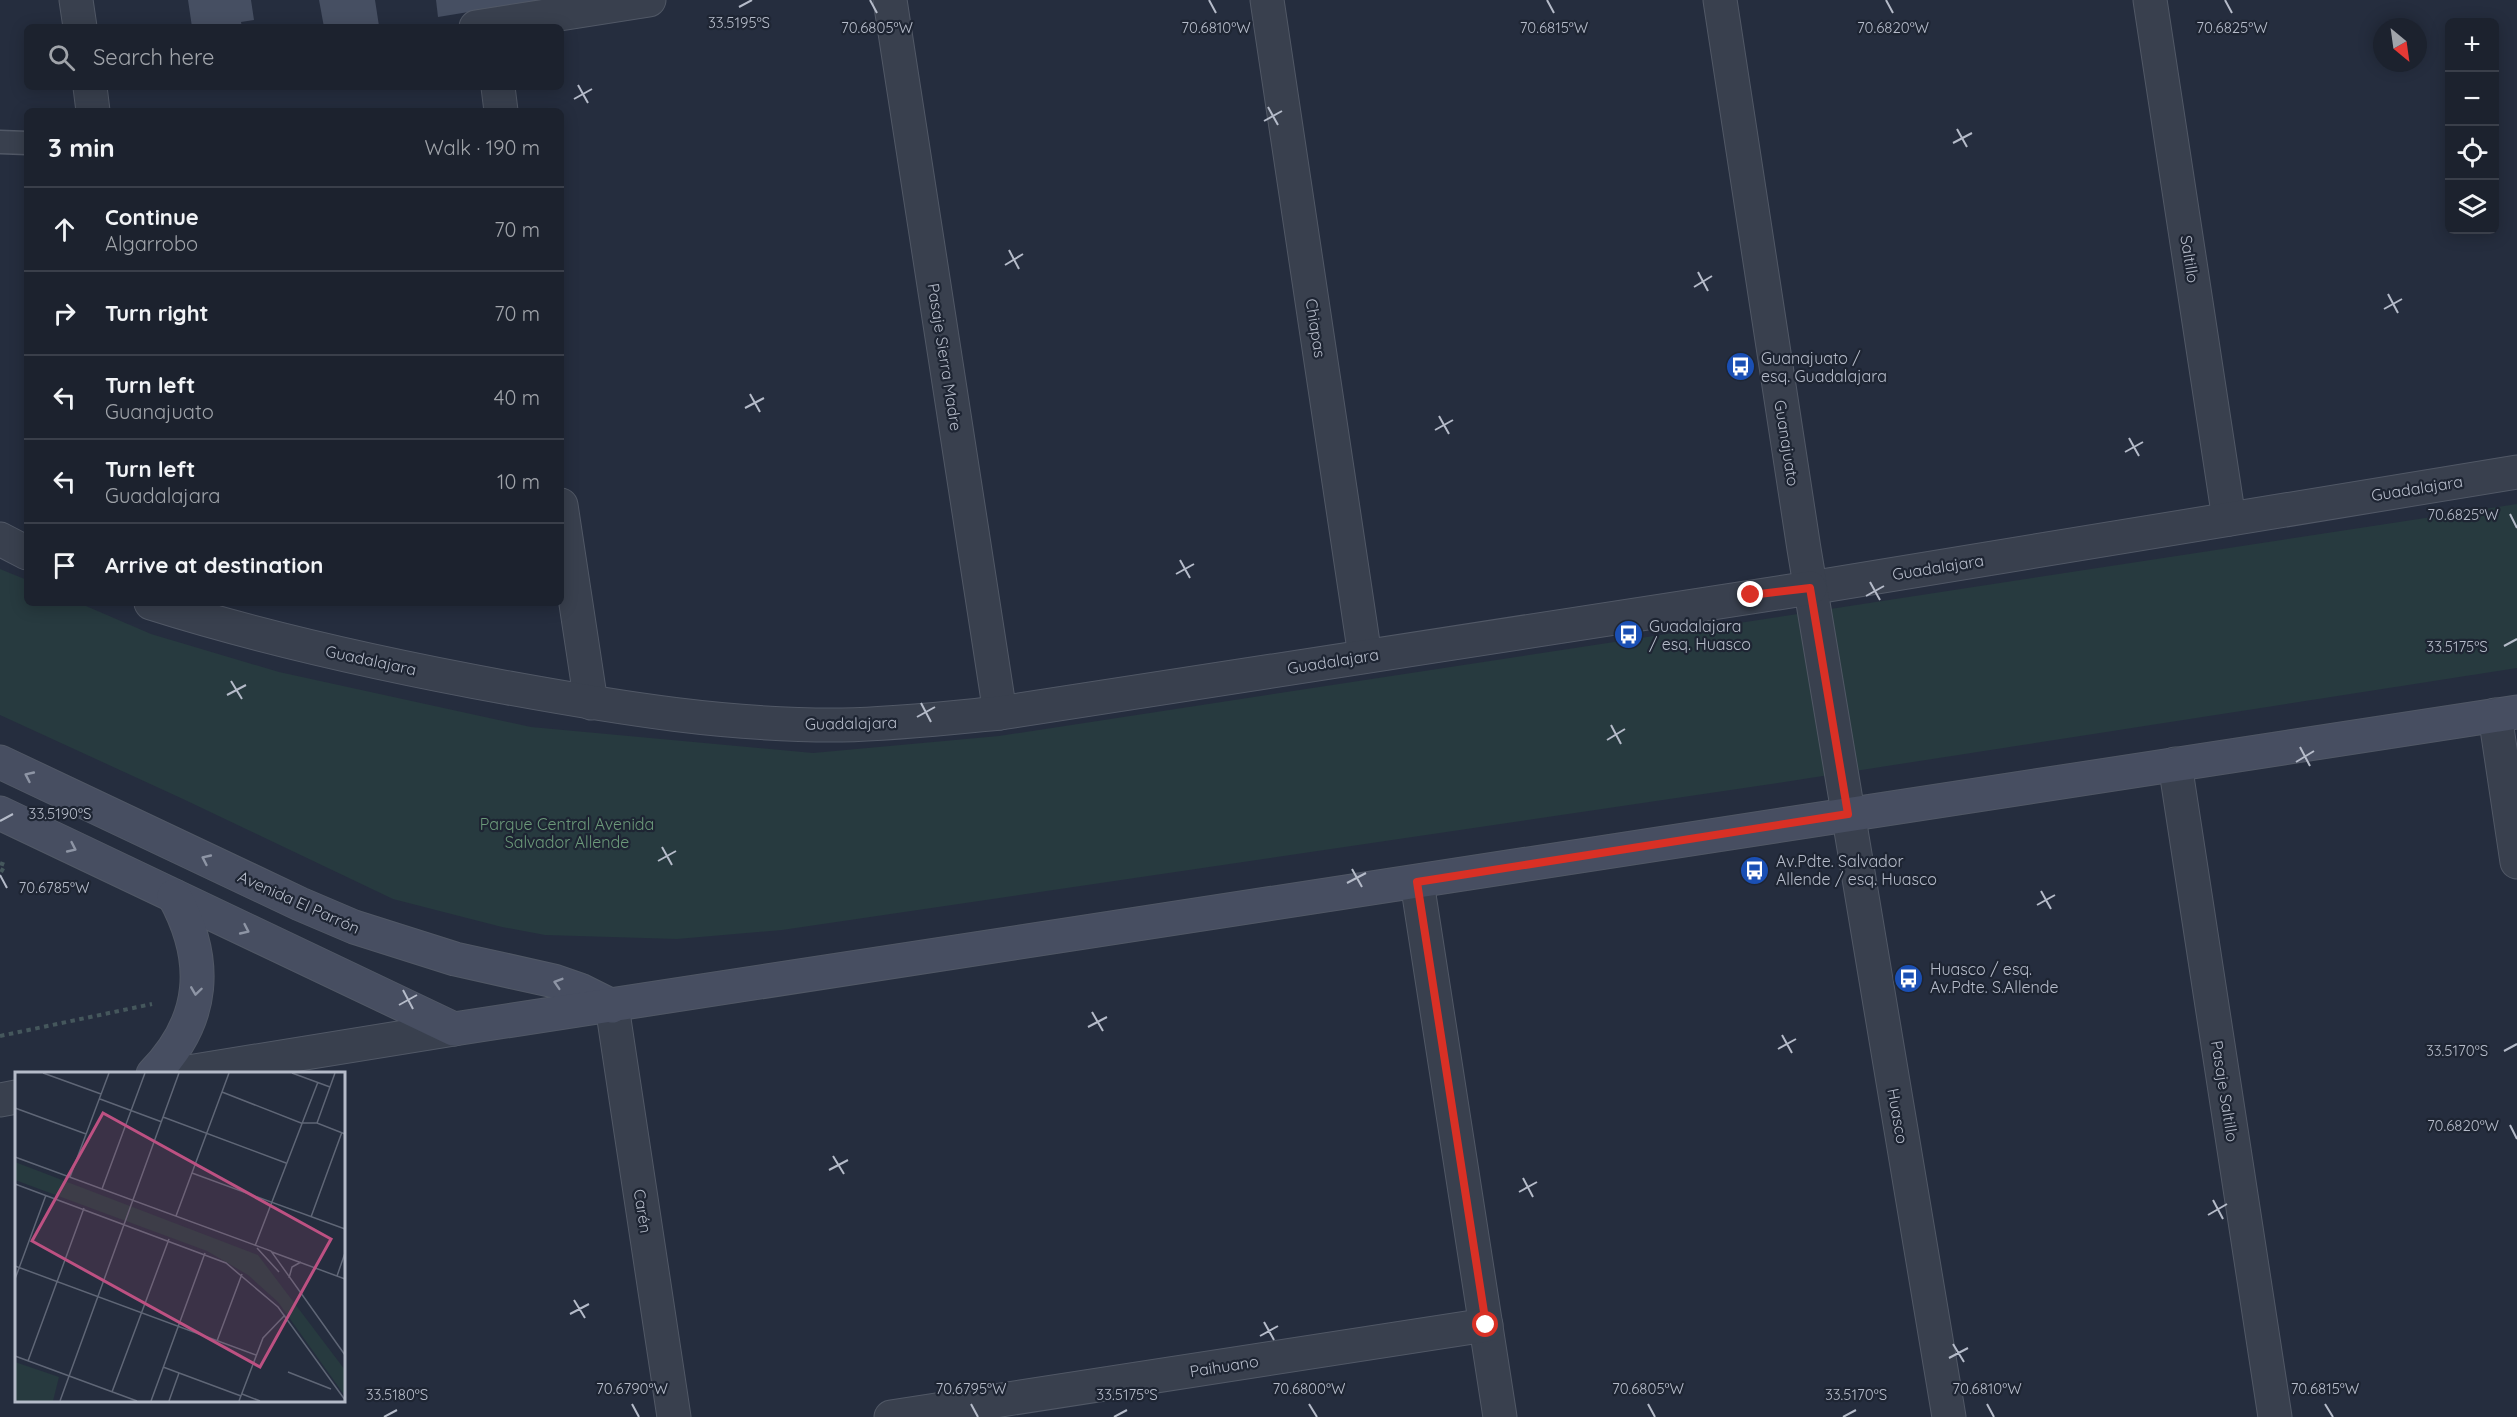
<!DOCTYPE html>
<html lang="en">
<head>
<meta charset="utf-8">
<style>
	:root { --surface:#1c222e; --page:#292f3a; --text:#f1f3f6; --muted:#a0a4aa; --line:#3a3f4a }
	body { margin:0; font-family:Quicksand,sans-serif; background:var(--page); color:var(--text) }
	.controls { position:absolute; right:18px; top:18px; display:grid; overflow:hidden; border-radius:9px; box-shadow:0 3px 15px #0003 }
	.controls button { width:54px; height:54px; display:grid; place-items:center; padding:0; border:0; border-bottom:2px solid var(--line); background:var(--surface); color:var(--text); font:30px sans-serif }
	.compass { position:absolute; left:2373px; top:18px; width:54px; height:54px; border-radius:50%; background:var(--surface); box-shadow:0 3px 15px #0003; rotate:151deg }
	.stop { position:absolute; width:18px; height:18px; margin:-14px; border:4px solid #d93025; border-radius:50%; background:#fff }
	.stop.end { background:#d93025; border-color:#fff; box-shadow:0 2px 6px #0008 }
	.list { margin:0; padding:0; list-style:none }
	h2 { display:flex; justify-content:space-between; align-items:center; height:78px; margin:0; padding:0 24px; font-size:26px }
	h2 small { font-size:20px; font-weight:400; color:var(--muted) }
	.list li { display:grid; grid-template-columns:39px 1fr auto; gap:18px; align-items:center; box-sizing:border-box; height:84px; padding:0 24px; border-top:2px solid var(--line) }
	.list b { display:block; font-size:22px; white-space:nowrap }
	.list p { margin:0; font-size:20px; white-space:nowrap; color:var(--muted) }
	.list em { font-size:20px; font-style:normal; color:var(--muted) }
	.icon { flex:none; width:33px; height:33px; fill:none; stroke:currentColor; stroke-width:2; stroke-linecap:round; stroke-linejoin:round }
	.map { position:relative; flex:none; width:2517px; height:1417px; overflow:hidden }
	.search { position:absolute; background:var(--surface); box-shadow:0 3px 15px #0003; left:24px; top:24px; width:540px; height:66px; display:flex; align-items:center; gap:15px; box-sizing:border-box; padding:0 21px; border-radius:9px; color:var(--muted); font-size:22px }
	.panel { position:absolute; background:var(--surface); box-shadow:0 3px 15px #0003; left:24px; top:108px; width:540px; height:498px; border-radius:9px }
	.map>svg:first-child { display:block }
	.green { fill:#273a3f }
	.building { fill:#464f62 }
	.lines { fill:none; stroke-linecap:round; stroke-linejoin:round }
	.service-casing { stroke:#515866; stroke-width:25 }
	.minor-casing { stroke:#515866; stroke-width:35 }
	.tertiary-casing { stroke:#515866; stroke-width:35 }
	.secondary-casing { stroke:#515866; stroke-width:35 }
	.path { stroke:#45575c; stroke-width:4; stroke-dasharray:4.5 4.5; stroke-linecap:butt }
	.service { stroke:#39404e; stroke-width:22 }
	.minor { stroke:#39404e; stroke-width:33 }
	.tertiary { stroke:#39404e; stroke-width:33 }
	.secondary { stroke:#474e61; stroke-width:33 }
	.oneway { stroke:#8e95a5 }
	.route { stroke:#d93025; stroke-width:8 }
	.ticks { fill:none; stroke:#b5bbc9; stroke-width:2 }
	.labels { text-anchor:middle; dominant-baseline:central; stroke-width:4.5; stroke-linejoin:round; paint-order:stroke }
	.street-label { font-size:16px; fill:#b5bbc9; stroke:#1e2533 }
	.poi-label { font-size:16px; fill:#b5bbc9; stroke:#1e2533; text-anchor:start }
	.park-label { font-size:16px; fill:#6c9a7a; stroke:#1e2533 }
	.inset-road { fill:none; stroke:#5f6676; stroke-width:1.5 }
	.view { fill:#bd5182; fill-opacity:0.15; stroke:#bd5182; stroke-width:3 }
	.inset-edge { fill:none; stroke:#b5bbc9; stroke-width:3 }
	.ticks-label { font-size:15px; text-anchor:middle; fill:#b5bbc9; stroke:#1e2533; stroke-width:4.5; stroke-linejoin:round; paint-order:stroke }
</style>
</head>
<body>
<div class="map">
<svg width="2517" height="1417" viewBox="0 0 2517 1417">
	<rect width="100%" height="100%" fill="#252d3e"/>
	<path class="green" d="M2517,504V668L1778,783L782,930L677,939L545,935L502,927L393,899L183,799L0,715V569L27,580V603H79L151,634L279,672L531,727L813,753L999,736Z"/>
	<g class="building">
		<path d="M188,0H251L254,20L241,22L242,27H192Z"/>
		<path d="M319,0H375L379,26L324,27Z"/>
		<path d="M436,0H537V1L438,17Z"/>
	</g>
	<g class="lines">
		<defs>
			<path id="service" d="M0,142L27,143"/>
			<g id="minor">
				<path d="M76,0L80,27"/>
				<path d="M890,0L1000,713"/>
				<path d="M1267,0L1365,656"/>
				<path d="M2150,0L2229,519"/>
				<path d="M476,27L649,0"/>
				<path d="M90,87L93,111"/>
				<path d="M498,87L501,111"/>
				<path d="M561,505L591,703"/>
				<path d="M1810,588L2517,472"/>
				<path d="M2495,715L2517,862"/>
				<path d="M2175,764L2275,1417"/>
				<path d="M1417,882L1500,1417"/>
				<path d="M612,1006L674,1417"/>
				<path d="M891,1417L1486,1325"/>
			</g>
			<g id="tertiary">
				<path d="M1720,0L1804,549L1949,1417"/>
				<path d="M0,539L27,553"/>
				<path d="M151,603C268,640 388,666 509,688C619,708 729,726 842,725C895,724 948,718 1000,713L1810,588"/>
				<path d="M176,1074L454,1029"/>
				<path d="M0,1100L16,1097"/>
			</g>
			<g id="secondary">
				<path d="M0,762L300,904L354,927L455,959L554,981L580,990L612,1006"/>
				<path d="M0,813L454,1029L2517,712"/>
				<path d="M153,1074C206,1020 209,960 174,896"/>
			</g>
		</defs>
		<use href="#service" class="service-casing"/>
		<use href="#minor" class="minor-casing"/>
		<use href="#tertiary" class="tertiary-casing"/>
		<use href="#secondary" class="secondary-casing"/>
		<g class="path">
			<path d="M0,863L5,865L0,874"/>
			<path d="M0,1036L152,1004"/>
		</g>
		<use href="#service" class="service"/>
		<use href="#minor" class="minor"/>
		<use href="#tertiary" class="tertiary"/>
		<use href="#secondary" class="secondary"/>
	</g>
	<defs><path id="oneway-chevron" d="M-2-3.5L2.5 0L-2 3.5" fill="none" stroke-width="1.6" stroke-linecap="round" stroke-linejoin="round" transform="scale(1.5)"/></defs>
	<g class="oneway">
		<use href="#oneway-chevron" transform="translate(29 776) rotate(-155)"/>
		<use href="#oneway-chevron" transform="translate(72 848) rotate(25)"/>
		<use href="#oneway-chevron" transform="translate(206 859) rotate(-155)"/>
		<use href="#oneway-chevron" transform="translate(245 930) rotate(25)"/>
		<use href="#oneway-chevron" transform="translate(558 983) rotate(-163)"/>
		<use href="#oneway-chevron" transform="translate(196 991) rotate(98)"/>
	</g>
	<g class="lines">
		<path class="route" d="M1486,1325L1417,882L1848,814L1810,588L1751,595"/>
	</g>
	<path class="ticks" d="M870,0L877,13M1209,0L1216,13M1547,0L1554,13M1886,0L1893,13M2225,0L2232,13M739,7L752,0M578,85L588,103M574,99L592,89M1268,107L1278,125M1264,121L1282,111M1957,129L1967,147M1953,143L1972,133M1009,250L1019,269M1005,265L1023,254M1698,272L1708,291M1694,287L1712,276M2388,294L2398,313M2384,309L2402,299M750,394L760,412M745,408L764,398M1439,416L1449,434M1435,430L1453,420M2129,438L2139,456M2125,452L2143,442M2510,514L2517,528M1180,560L1190,578M1176,574L1194,564M1870,582L1880,600M1866,596L1884,586M2504,646L2517,639M231,681L242,699M227,695L246,685M921,703L931,722M917,717L935,707M1611,725L1621,744M1607,740L1625,729M2300,747L2310,766M2296,762L2314,751M0,821L13,814M662,847L672,865M658,861L676,851M1352,869L1362,887M0,875L7,888M1347,883L1366,873M2041,891L2051,909M2037,905L2055,895M403,990L413,1009M399,1005L417,995M1092,1012L1103,1031M1088,1027L1107,1017M1782,1035L1792,1053M1778,1049L1796,1039M2504,1051L2517,1044M2510,1125L2517,1139M833,1156L844,1174M829,1170L848,1160M1523,1178L1533,1197M1519,1192L1537,1182M2213,1200L2223,1219M2208,1215L2227,1204M574,1300L585,1318M570,1314L589,1304M1264,1322L1274,1340M1260,1336L1278,1326M1953,1344L1964,1362M1949,1358L1968,1348M632,1404L639,1417M971,1404L978,1417M1309,1404L1317,1417M1648,1404L1655,1417M1987,1404L1994,1417M2325,1404L2333,1417M384,1417L397,1410M1114,1417L1127,1410M1843,1417L1856,1410"/>
	<defs>
		<symbol id="bus-disc" viewBox="-11 -11 22 22"><circle r="9.5" fill="#1a4fb4" stroke="#1e2533"/><path d="M-5-6H5V4H4V6H2V4H-2V6H-4V4H-5ZM-3.5-4V0h7V-4ZM-3.5 1.2v1.5H-2V1.2ZM2 1.2v1.5H3.5V1.2Z" fill="#fff"/></symbol>
	</defs>
	<g fill-rule="evenodd">
		<use href="#bus-disc" x="1724" y="350" width="33" height="33"/>
		<use href="#bus-disc" x="1612" y="618" width="33" height="33"/>
		<use href="#bus-disc" x="1738" y="854" width="33" height="33"/>
		<use href="#bus-disc" x="1892" y="962" width="33" height="33"/>
	</g>
	<g class="labels">
		<g class="street-label">
			<text transform="translate(2190 259) rotate(81)">Saltillo</text>
			<text transform="translate(1316 328) rotate(81)">Chiapas</text>
			<text transform="translate(945 357) rotate(81)">Pasaje Sierra Madre</text>
			<text transform="translate(1787 443) rotate(81)">Guanajuato</text>
			<text transform="translate(2417 488) rotate(-9)">Guadalajara</text>
			<text transform="translate(1938 567) rotate(-9)">Guadalajara</text>
			<text transform="translate(371 660) rotate(12)">Guadalajara</text>
			<text transform="translate(1333 661) rotate(-9)">Guadalajara</text>
			<text transform="translate(851 723) rotate(-1)">Guadalajara</text>
			<text transform="translate(299 902) rotate(24)">Avenida El Parrón</text>
			<text transform="translate(2225 1091) rotate(81)">Pasaje Saltillo</text>
			<text transform="translate(1898 1116) rotate(80)">Huasco</text>
			<text transform="translate(643 1211) rotate(81)">Carén</text>
			<text transform="translate(1224 1366) rotate(-9)">Paihuano</text>
		</g>
		<g class="poi-label">
			<text x="1761" y="358">Guanajuato /<tspan x="1761" dy="18">esq. Guadalajara</tspan></text>
			<text x="1649" y="626">Guadalajara<tspan x="1649" dy="18">/ esq. Huasco</tspan></text>
			<text x="1776" y="861">Av.Pdte. Salvador<tspan x="1776" dy="18">Allende / esq. Huasco</tspan></text>
			<text x="1930" y="969">Huasco / esq.<tspan x="1930" dy="18">Av.Pdte. S.Allende</tspan></text>
		</g>
		<g class="park-label">
			<text x="567" y="824">Parque Central Avenida<tspan x="567" dy="18">Salvador Allende</tspan></text>
		</g>
	</g>
	<g transform="translate(15 1072)">
		<rect width="330" height="330" fill="#252d3e"/>
		<path d="M0,90L243,183L330,298V324L263,230L233,203L192,179L0,108ZM0,290L44,305L38,329H0Z" fill="#273a3f"/>
		<path class="inset-road" d="M28,1L86,22M277,1L315,15M207,20L286,51H302L330,62M85,27L147,50M0,36L71,62M148,45L271,91M302,51L320,1M0,85L256,179L330,283M177,101L330,157M55,105L94,1M0,112L211,191L263,235L330,328M87,117L130,1M161,144L214,1M296,145L327,60M240,174L303,10M242,176L264,200M257,180L330,207M0,194L241,283M322,204L330,181M274,206L277,195L286,190M0,207L31,123M202,269L227,202M0,284L122,329M13,289L69,136M148,295L226,324M273,300L316,317M97,320L154,167M227,322L245,329M45,329L164,1M136,329L190,181M154,329L164,301M224,329L248,266L270,243"/>
		<path class="view" d="M88,41L316,167L245,295L17,169Z"/>
		<rect width="330" height="330" class="inset-edge"/>
	</g>
	<g class="ticks-label">
		<text x="739" y="28">33.5195°S</text>
		<text x="877" y="33">70.6805°W</text>
		<text x="1216" y="33">70.6810°W</text>
		<text x="1554" y="33">70.6815°W</text>
		<text x="1893" y="33">70.6820°W</text>
		<text x="2232" y="33">70.6825°W</text>
		<text x="2463" y="520">70.6825°W</text>
		<text x="2457" y="652">33.5175°S</text>
		<text x="60" y="819">33.5190°S</text>
		<text x="54" y="893">70.6785°W</text>
		<text x="2457" y="1056">33.5170°S</text>
		<text x="2463" y="1131">70.6820°W</text>
		<text x="632" y="1394">70.6790°W</text>
		<text x="971" y="1394">70.6795°W</text>
		<text x="1309" y="1394">70.6800°W</text>
		<text x="1648" y="1394">70.6805°W</text>
		<text x="1987" y="1394">70.6810°W</text>
		<text x="2325" y="1394">70.6815°W</text>
		<text x="397" y="1400">33.5180°S</text>
		<text x="1127" y="1400">33.5175°S</text>
		<text x="1856" y="1400">33.5170°S</text>
	</g>
</svg>
<div class="controls">
<button>+</button>
<button>−</button>
<button><svg class="icon" aria-label="locate" viewBox="0 0 24 24"><circle cx="12" cy="12" r="6"/><path d="M12 2v4M12 18v4M2 12h4M18 12h4"/></svg></button>
<button><svg class="icon" aria-label="layers" viewBox="0 0 24 24"><path d="M12 4l9 5-9 5-9-5zM3 14l9 5 9-5"/></svg></button>
</div>
<svg class="compass" viewBox="-18 -18 36 36"><path d="M0-13l5 13h-10z" fill="#e53935"/><path d="M0 13l5-13h-10z" fill="#a0a4aa"/></svg>
<div class="stop" style="left:1486px;top:1325px"></div>
<div class="stop end" style="left:1751px;top:595px"></div>
<div class="search"><svg class="icon" aria-label="search" viewBox="0 0 24 24"><circle cx="10" cy="10" r="6"/><path d="M15 15l6 6"/></svg>Search here</div>
<section class="panel">
<h2>3 min<small>Walk · 190 m</small></h2>
<ul class="list">
<li><svg class="icon" aria-label="ahead" viewBox="0 0 24 24"><path d="M12 20V5M6 11l6-6 6 6"/></svg><div><b>Continue</b><p>Algarrobo</p></div><em>70 m</em></li>
<li><svg class="icon" aria-label="right" viewBox="0 0 24 24"><path d="M7 20v-9h11M14 6l5 5-5 5"/></svg><div><b>Turn right</b></div><em>70 m</em></li>
<li><svg class="icon" aria-label="left" viewBox="0 0 24 24"><path d="M17 20v-9H6M10 6l-5 5 5 5"/></svg><div><b>Turn left</b><p>Guanajuato</p></div><em>40 m</em></li>
<li><svg class="icon" aria-label="left" viewBox="0 0 24 24"><path d="M17 20v-9H6M10 6l-5 5 5 5"/></svg><div><b>Turn left</b><p>Guadalajara</p></div><em>10 m</em></li>
<li><svg class="icon" aria-label="arrive" viewBox="0 0 24 24"><path d="M6 21V4h12l-3 4 3 4H6"/></svg><div><b>Arrive at destination</b></div></li>
</ul>
</section>
</div>
</body>
</html>
